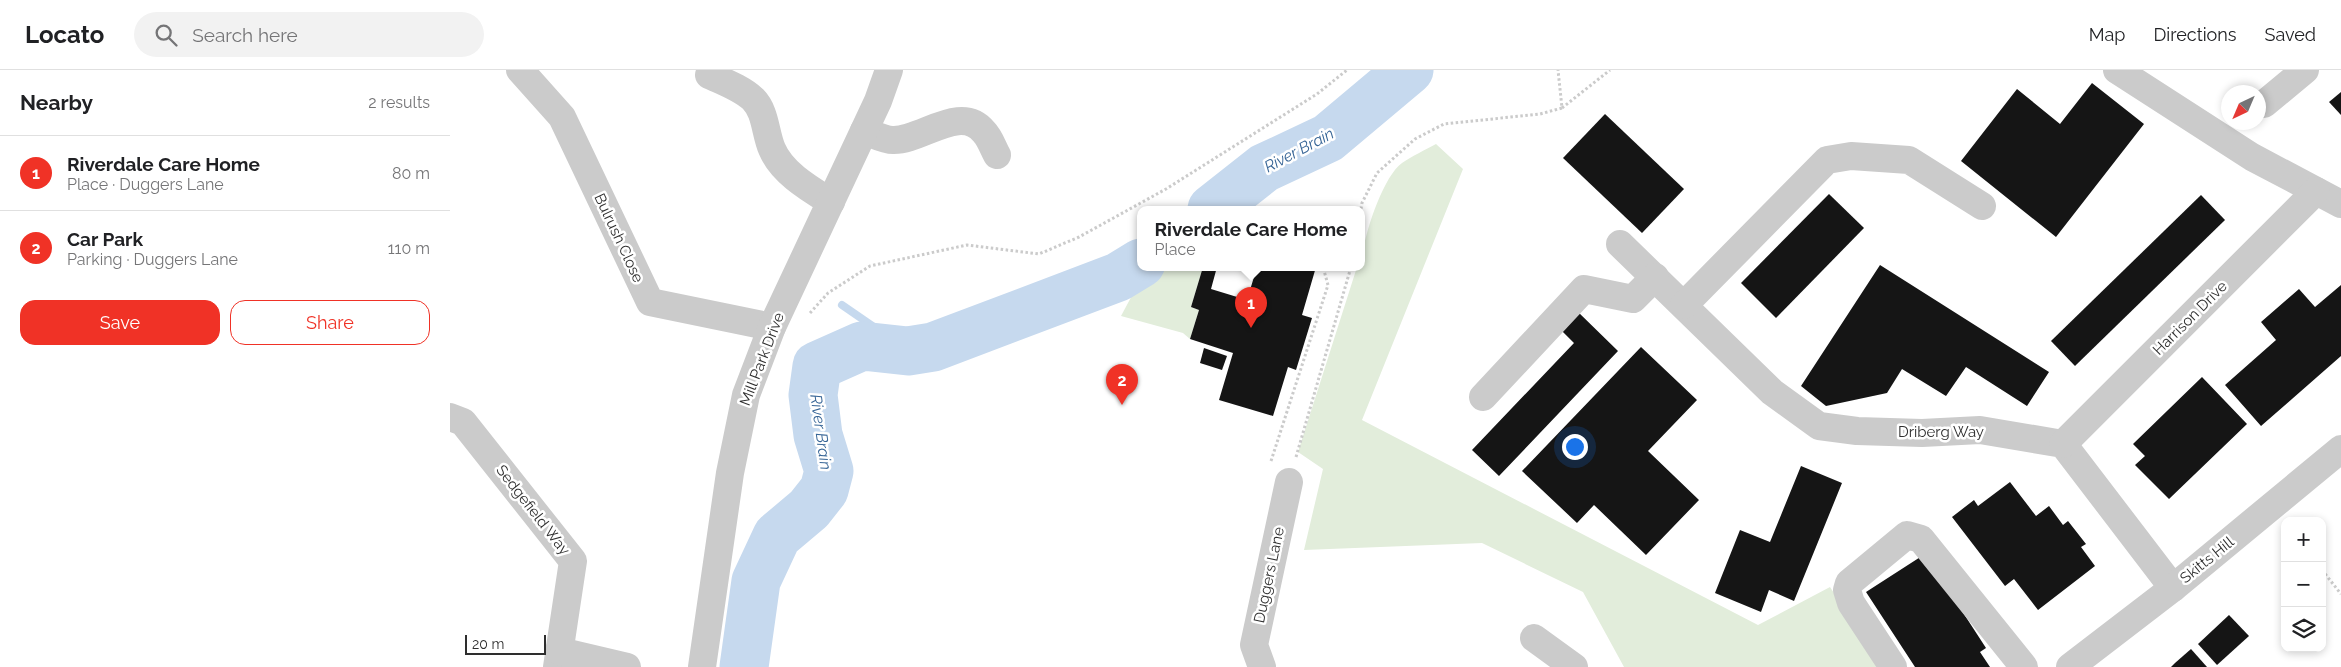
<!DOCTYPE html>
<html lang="en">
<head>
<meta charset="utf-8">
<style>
	:root { --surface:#fff; --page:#f2f2f2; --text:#202124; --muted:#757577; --line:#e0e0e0; --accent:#f03226 }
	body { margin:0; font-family:Raleway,sans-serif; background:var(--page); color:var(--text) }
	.controls { position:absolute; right:15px; bottom:15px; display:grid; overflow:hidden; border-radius:10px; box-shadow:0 2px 8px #0003 }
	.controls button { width:45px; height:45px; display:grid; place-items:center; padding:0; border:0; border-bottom:1px solid var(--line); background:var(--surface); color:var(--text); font:25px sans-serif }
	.compass { position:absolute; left:1771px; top:15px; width:45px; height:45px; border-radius:50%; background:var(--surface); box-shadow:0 2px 8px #0003; rotate:224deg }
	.scale { position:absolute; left:15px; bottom:12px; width:81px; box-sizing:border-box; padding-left:5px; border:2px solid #2e2e2e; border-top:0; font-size:14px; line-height:18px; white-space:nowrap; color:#2e2e2e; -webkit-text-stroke:4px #fff; paint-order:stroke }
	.you { position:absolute; left:1124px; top:376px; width:18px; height:18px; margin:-12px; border:4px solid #fff; border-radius:50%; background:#1a73e8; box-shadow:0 0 0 8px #1a73e833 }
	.badge { display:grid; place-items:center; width:32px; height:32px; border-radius:50%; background:var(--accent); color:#fff; font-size:16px; font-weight:700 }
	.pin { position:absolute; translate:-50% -41px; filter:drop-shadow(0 1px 2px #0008) }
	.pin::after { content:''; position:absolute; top:26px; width:18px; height:15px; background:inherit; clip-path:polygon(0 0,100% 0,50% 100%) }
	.popup { position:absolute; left:687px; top:136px; width:228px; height:65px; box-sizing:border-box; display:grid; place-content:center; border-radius:10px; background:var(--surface); filter:drop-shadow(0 1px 4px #0005); font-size:16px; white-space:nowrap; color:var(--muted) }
	.popup b { font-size:19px; color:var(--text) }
	.popup::after { content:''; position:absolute; left:50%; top:100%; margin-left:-10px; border:10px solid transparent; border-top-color:var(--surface) }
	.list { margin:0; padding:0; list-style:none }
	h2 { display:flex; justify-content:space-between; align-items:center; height:65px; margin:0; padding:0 20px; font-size:21px }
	h2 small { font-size:16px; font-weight:400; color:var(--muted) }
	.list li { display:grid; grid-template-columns:32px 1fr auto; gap:15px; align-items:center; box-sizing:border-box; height:75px; padding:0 20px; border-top:1px solid var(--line) }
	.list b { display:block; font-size:19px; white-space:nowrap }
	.list p { margin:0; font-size:16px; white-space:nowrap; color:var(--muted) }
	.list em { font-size:16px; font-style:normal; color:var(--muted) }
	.actions { display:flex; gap:10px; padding:15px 20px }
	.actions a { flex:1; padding:11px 0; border:1px solid var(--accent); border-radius:15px; text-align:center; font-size:18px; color:var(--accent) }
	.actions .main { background:var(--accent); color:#fff }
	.icon { flex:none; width:28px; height:28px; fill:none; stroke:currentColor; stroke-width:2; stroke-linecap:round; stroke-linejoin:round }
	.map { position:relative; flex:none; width:1891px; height:597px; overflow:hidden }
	header { display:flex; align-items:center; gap:30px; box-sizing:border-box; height:70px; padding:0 25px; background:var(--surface); border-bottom:1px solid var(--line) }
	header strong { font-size:24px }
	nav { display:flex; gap:28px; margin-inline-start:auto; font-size:18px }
	.search { width:350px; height:45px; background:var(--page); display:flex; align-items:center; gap:12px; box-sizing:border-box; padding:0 18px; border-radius:28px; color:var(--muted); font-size:19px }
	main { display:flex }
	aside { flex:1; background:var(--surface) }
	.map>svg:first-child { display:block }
	.green { fill:#e2eddb }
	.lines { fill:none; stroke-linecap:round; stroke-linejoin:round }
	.stream { stroke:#c6d9ee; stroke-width:8 }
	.river { stroke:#c6d9ee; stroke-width:49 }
	.building { fill:#151515 }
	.path { stroke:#cbcbcb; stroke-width:3; stroke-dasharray:2.5 2.5; stroke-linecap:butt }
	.minor { stroke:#cbcbcb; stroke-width:28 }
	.labels { text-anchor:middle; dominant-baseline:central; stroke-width:5; stroke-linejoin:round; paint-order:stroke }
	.street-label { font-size:15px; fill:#2e2e2e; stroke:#fff }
	.water-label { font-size:16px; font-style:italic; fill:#376596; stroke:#fff }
</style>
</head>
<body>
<header>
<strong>Locato</strong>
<div class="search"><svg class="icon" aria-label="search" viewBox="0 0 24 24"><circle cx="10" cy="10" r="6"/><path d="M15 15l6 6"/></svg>Search here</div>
<nav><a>Map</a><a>Directions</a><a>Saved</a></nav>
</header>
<main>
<aside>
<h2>Nearby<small>2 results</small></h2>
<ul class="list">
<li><span class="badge">1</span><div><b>Riverdale Care Home</b><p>Place · Duggers Lane</p></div><em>80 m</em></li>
<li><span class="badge">2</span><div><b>Car Park</b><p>Parking · Duggers Lane</p></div><em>110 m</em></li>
</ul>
<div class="actions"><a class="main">Save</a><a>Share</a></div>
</aside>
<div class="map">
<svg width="1891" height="597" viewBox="0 0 1891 597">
	<rect width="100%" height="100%" fill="#fff"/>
	<g class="green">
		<path d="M986,74L1013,99L912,350L1308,555L1380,517L1433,597H1174L1133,522L1032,473L854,480L873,399L848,382L907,197H911C911,173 932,107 952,93C962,86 975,80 986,74Z"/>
		<path d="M710,197H753L741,237L749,240L740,269L733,263L671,246L686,218Z"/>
	</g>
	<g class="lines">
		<path class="stream" d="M392,235L437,266L483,277"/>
		<g class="river">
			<path d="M762,139L814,98L878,68L959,0"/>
			<path d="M294,597L306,511L327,466L359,439L374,420L379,401L368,365L363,325L367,296L412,276L458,281L483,277L668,207L691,193"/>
		</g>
	</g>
	<g class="building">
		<path d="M1642,13L1694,54L1606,167L1511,91L1567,19L1610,54Z"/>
		<path d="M1891,22V45L1879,32Z"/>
		<path d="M1155,44L1234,119L1192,163L1113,88Z"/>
		<path d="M1379,124L1414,158L1326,248L1291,213Z"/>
		<path d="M1751,125L1775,150L1625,296L1601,271Z"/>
		<path d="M1430,195L1599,302L1577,336L1516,297L1496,326L1452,299L1437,323L1376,336L1351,316Z"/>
		<path d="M753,197H767L761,219L797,230L807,197H866L852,245L862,248L846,300L838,297L823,346L769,330L783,283L740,269L749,240L741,237Z"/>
		<path d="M1891,215V286L1811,356L1775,315L1826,270L1811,252L1849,219L1865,237Z"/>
		<path d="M1126,240L1168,281L1049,406L1022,380L1124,273L1109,258Z"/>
		<path d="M1191,277L1247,330L1198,381L1249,430L1196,485L1144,435L1127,453L1072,401Z"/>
		<path d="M754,278L777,286L772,300L750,293Z"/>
		<path d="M1752,307L1797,354L1719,429L1685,395L1695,386L1683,374Z"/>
		<path d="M1351,396L1392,413L1344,531L1319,520L1311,542L1265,523L1290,460L1320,472Z"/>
		<path d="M1560,412L1586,446L1599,436L1613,455L1618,451L1636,474L1631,477L1645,496L1588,540L1564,509L1555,516L1502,447L1524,430L1528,436Z"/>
		<path d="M1475,484L1536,578L1530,582L1540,597H1465L1416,522Z"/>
		<path d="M1779,545L1799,566L1767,595L1748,574Z"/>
		<path d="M1741,579L1757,597H1721L1725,593Z"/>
	</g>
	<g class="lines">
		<g class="path">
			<path d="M1112,38L1160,0"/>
			<path d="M911,139L912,133L927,103L965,69L994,54L1090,44L1112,38L1108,0"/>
			<path d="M360,243L378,223L420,196L517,175L589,184L629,167L716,119L867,24L897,0"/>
			<path d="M846,387L901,197"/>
			<path d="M821,391L878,215L873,197"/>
			<path d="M1872,500L1891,524"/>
		</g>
		<g class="minor">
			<path d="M70,0L112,47L200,232L322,257"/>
			<path d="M1667,0L1802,87L1891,134"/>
			<path d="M259,5C274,12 291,18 303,29C316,42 315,63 322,79C332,103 360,119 381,132"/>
			<path d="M1814,34L1855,0"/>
			<path d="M414,61C423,64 434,70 443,70C471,71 511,33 534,62C540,68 543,78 547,85"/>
			<path d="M1170,174L1322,322L1369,356L1407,361L1472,363L1530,360L1613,374L1723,518"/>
			<path d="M1234,235L1377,90L1401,86L1459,90L1532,136"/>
			<path d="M1033,327L1134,219L1183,229L1205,207"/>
			<path d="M0,347L13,352L123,491L107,597"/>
			<path d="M1613,374L1866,121"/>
			<path d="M1084,568L1124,597"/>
			<path d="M109,581L177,597"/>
			<path d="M252,597L280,403L296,325L322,257L428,31L439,0"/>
			<path d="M812,597L804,575L839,412"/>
			<path d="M1443,597L1401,533L1397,520L1399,513L1457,465L1471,469L1574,597"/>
			<path d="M1620,597L1723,518L1891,379"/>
		</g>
	</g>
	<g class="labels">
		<g class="street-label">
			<text transform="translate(169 168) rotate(65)">Bulrush Close</text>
			<text transform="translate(1740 248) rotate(-45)">Harrison Drive</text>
			<text transform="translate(312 289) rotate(-69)">Mill Park Drive</text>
			<text x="1491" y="362">Driberg Way</text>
			<text transform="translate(83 440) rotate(52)">Sedgefield Way</text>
			<text transform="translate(1757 490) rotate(-39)">Skitts Hill</text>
			<text transform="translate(819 505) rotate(-78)">Duggers Lane</text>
		</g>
		<g class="water-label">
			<text transform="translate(849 80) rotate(-28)">River Brain</text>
			<text transform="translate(371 362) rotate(82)">River Brain</text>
		</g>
	</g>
</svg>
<div class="controls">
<button>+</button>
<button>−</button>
<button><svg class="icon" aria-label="layers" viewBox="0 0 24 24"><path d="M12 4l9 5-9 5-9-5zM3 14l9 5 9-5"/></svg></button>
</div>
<svg class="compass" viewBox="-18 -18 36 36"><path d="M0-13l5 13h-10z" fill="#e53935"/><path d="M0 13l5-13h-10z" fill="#757577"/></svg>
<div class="scale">20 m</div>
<div class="you"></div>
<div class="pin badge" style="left:801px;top:258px">1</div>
<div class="popup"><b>Riverdale Care Home</b>Place</div>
<div class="pin badge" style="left:672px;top:335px">2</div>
</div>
</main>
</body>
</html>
